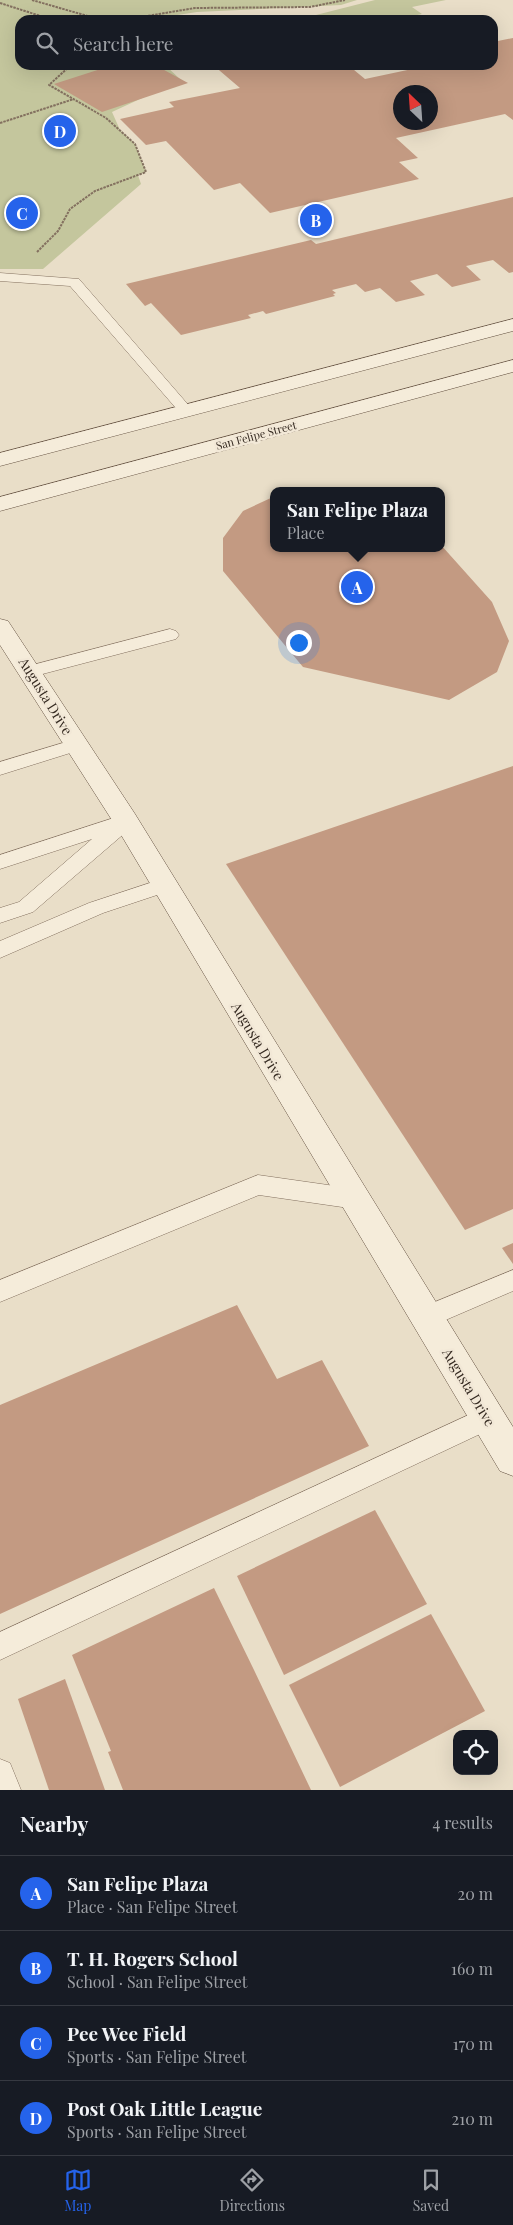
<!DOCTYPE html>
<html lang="en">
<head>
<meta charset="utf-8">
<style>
	:root { --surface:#171b24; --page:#20242c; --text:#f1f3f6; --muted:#9ea1a6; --line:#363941; --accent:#2563eb }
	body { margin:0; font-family:"Playfair Display",serif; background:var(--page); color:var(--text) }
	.controls { position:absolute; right:15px; bottom:15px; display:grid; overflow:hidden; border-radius:10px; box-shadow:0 5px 20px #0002 }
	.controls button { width:45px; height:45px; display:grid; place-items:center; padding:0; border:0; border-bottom:1px solid var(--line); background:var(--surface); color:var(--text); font:25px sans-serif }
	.compass { position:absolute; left:393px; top:85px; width:45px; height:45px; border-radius:50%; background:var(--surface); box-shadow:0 5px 20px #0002; rotate:335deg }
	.you { position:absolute; left:298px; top:642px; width:18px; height:18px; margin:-12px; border:4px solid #fff; border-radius:50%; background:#1a73e8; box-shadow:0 0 0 8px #1a73e833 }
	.badge { display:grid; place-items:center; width:32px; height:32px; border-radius:50%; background:var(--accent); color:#fff; font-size:16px; font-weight:700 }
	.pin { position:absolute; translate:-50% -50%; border:2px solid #fff; box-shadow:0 1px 5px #0006 }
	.popup { position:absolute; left:270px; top:487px; width:175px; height:65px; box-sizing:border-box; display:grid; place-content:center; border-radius:10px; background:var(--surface); filter:drop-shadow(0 1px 4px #0005); font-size:16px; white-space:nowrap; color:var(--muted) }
	.popup b { font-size:19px; color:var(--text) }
	.popup::after { content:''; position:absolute; left:50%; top:100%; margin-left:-10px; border:10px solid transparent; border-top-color:var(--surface) }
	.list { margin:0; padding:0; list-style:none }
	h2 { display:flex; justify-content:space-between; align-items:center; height:65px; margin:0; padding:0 20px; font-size:21px }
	h2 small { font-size:16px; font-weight:400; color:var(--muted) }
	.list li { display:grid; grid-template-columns:32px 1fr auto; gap:15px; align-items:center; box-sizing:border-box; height:75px; padding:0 20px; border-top:1px solid var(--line) }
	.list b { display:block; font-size:19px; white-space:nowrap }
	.list p { margin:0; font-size:16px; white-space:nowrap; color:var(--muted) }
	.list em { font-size:16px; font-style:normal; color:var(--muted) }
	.icon { flex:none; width:28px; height:28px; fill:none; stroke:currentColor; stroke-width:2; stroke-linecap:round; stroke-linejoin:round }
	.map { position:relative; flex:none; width:513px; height:1790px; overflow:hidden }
	.search { position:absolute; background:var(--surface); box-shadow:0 5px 20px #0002; left:15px; right:15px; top:15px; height:55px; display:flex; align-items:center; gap:12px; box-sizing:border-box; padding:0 18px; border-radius:15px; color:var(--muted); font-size:19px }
	.sheet { height:365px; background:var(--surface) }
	nav { display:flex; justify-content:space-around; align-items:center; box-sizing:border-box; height:70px; border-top:1px solid var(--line); background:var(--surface); font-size:14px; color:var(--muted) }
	nav a { display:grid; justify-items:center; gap:2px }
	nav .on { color:var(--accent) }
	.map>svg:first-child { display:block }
	.green { fill:#c4c69d }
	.building { fill:#c39a82; fill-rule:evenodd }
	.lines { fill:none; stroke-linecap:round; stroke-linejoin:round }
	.lane-casing { stroke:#83705f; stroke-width:1 }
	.secondary-casing { stroke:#655242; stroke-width:1 }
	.path { stroke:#83705f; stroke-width:2; stroke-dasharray:2.5 1; stroke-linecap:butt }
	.lane { fill:#f5ecda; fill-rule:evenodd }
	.secondary { fill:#f5ecda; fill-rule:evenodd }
	.labels { text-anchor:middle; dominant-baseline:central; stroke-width:5; stroke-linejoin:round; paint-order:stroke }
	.far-street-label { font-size:11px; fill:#352a21; stroke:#f2e8d7 }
	.street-label { font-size:14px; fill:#352a21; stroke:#f2e8d7 }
</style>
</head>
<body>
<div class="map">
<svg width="513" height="1790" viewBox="0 0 513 1790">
	<rect width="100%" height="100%" fill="#e9dec8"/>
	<g class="green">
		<path d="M0,0H357L341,5L197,12L145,20H20V65H165L181,80L112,112L120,130L135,144L146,172L138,175L141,184L43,269H0Z"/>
		<path d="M375,0H446L412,7L422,14L393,20H339L333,15L311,20H164L190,16L316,15Z"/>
	</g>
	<g class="building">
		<path d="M513,38V120L505,114L396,138L418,158L399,162L419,179L270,213L240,183L214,190L166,141L146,145L120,119L174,107L169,102L240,88L213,65H348L365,79L431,65H493V42ZM400,92H430V122H400Z"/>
		<path d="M113,65H155L188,83L102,112L54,84Z"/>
		<path d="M513,197V272L509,273L493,260L466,266L481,280L452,287L437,274L410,281L425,295L396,302L380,288L365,292L356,284L332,290L336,293L333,294L335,296L266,314L263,311L248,315L251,318L181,335L151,303L145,306L126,284L311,240L316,244Z"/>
		<path d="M273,497V548H441V545L492,602L509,641L497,672L449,700L303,667L223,571V538L243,511Z"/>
		<path d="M513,766V1209L465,1230L226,864Z"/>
		<path d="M513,1243V1264L502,1248Z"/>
		<path d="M237,1305L277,1379L322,1360L369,1446L0,1614V1405Z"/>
		<path d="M375,1510L427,1604L284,1675L237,1576Z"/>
		<path d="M214,1588L254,1670L311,1790H123L108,1752L111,1751L72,1655Z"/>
		<path d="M431,1614L485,1711L340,1787L289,1685Z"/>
		<path d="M65,1679L105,1790H49L18,1699Z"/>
	</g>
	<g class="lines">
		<defs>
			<g id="lane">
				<path d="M0,273L79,279L191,408L194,411L191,414H181L70,286L0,281Z"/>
				<path d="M170,629L176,631L179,635L176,639L31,677L25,675L22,671L25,667Z"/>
				<path d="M76,739L83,741L85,745L83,749L0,775V762Z"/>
				<path d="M126,814L133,816L136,821L133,826L33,912L0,923V908L19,902L92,839L0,869V855Z"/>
				<path d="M165,878L172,880L175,885L172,890L103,913L0,958V941L89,903Z"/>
				<path d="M258,1175L356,1189L364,1192L368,1199L364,1206L356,1209L259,1195L0,1302V1280Z"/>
				<path d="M513,1270V1291L427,1328L418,1325L415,1317L418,1309Z"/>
				<path d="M488,1406L497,1410L501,1418L497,1426L0,1660V1632Z"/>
				<path d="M0,1759L10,1763L21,1790H0Z"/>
			</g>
			<g id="secondary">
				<path d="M513,319V331L0,466V453Z"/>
				<path d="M513,360V372L0,511V497Z"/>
				<path d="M0,619L8,621L135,814L513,1427V1476L500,1471L117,828L0,645Z"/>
			</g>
		</defs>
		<use href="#lane" class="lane-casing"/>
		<use href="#secondary" class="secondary-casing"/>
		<g class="path">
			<path d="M32,0L91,17L129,19L195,8L310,7L345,0"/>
			<path d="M0,3L53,20"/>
			<path d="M0,123L74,99"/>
			<path d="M37,252L58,231L70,209L95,191L146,172L135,144L106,118L49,85L71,65"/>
		</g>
		<use href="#lane" class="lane"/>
		<use href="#secondary" class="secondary"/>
	</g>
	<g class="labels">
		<g class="far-street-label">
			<text transform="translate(256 435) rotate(-15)">San Felipe Street</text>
		</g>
		<g class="street-label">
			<text transform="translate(46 696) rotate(58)">Augusta Drive</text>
			<text transform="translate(258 1041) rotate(59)">Augusta Drive</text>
			<text transform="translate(469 1387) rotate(59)">Augusta Drive</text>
		</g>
	</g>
</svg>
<div class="controls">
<button><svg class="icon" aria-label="locate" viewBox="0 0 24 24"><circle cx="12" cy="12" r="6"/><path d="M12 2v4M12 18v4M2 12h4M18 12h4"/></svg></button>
</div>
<svg class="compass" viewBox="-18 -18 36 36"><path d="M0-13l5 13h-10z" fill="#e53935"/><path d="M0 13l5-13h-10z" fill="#9ea1a6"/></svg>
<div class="you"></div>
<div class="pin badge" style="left:357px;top:587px">A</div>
<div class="popup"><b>San Felipe Plaza</b>Place</div>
<div class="pin badge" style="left:316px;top:220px">B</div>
<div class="pin badge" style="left:22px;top:213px">C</div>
<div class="pin badge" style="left:60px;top:131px">D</div>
<div class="search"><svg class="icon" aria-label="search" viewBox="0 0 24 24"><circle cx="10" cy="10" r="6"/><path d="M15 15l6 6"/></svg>Search here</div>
</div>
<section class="sheet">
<h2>Nearby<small>4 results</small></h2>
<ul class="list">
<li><span class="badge">A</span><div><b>San Felipe Plaza</b><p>Place · San Felipe Street</p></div><em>20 m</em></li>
<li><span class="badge">B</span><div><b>T. H. Rogers School</b><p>School · San Felipe Street</p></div><em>160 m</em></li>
<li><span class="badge">C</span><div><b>Pee Wee Field</b><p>Sports · San Felipe Street</p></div><em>170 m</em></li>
<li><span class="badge">D</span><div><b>Post Oak Little League</b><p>Sports · San Felipe Street</p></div><em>210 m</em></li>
</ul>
</section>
<nav>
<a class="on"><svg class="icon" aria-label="map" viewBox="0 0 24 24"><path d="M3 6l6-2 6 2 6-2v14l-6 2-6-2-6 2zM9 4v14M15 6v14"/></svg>Map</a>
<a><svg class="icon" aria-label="directions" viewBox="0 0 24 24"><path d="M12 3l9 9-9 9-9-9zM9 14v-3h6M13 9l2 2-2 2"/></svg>Directions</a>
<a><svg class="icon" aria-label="saved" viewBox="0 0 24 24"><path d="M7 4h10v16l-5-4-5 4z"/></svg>Saved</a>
</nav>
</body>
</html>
